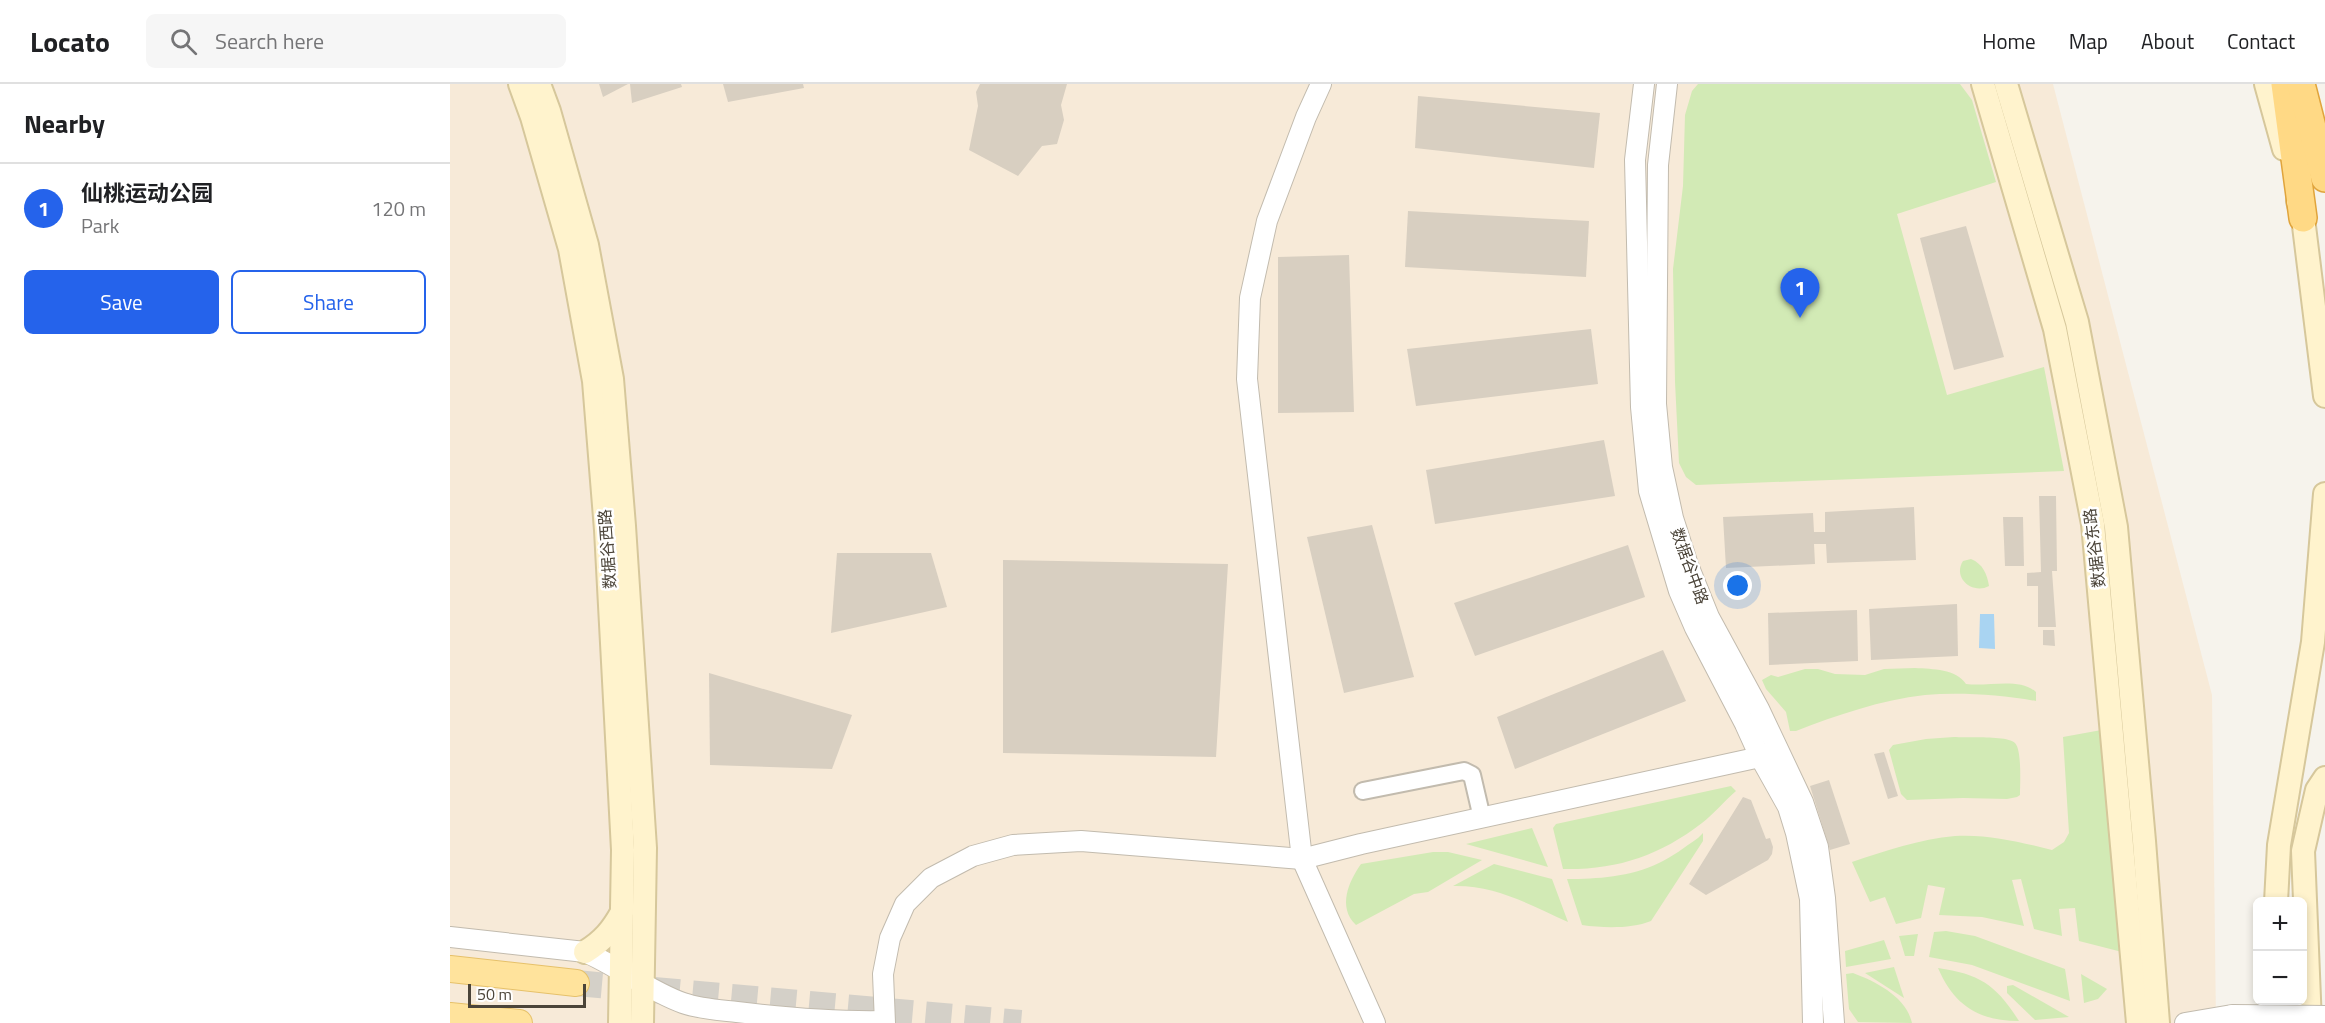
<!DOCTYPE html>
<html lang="en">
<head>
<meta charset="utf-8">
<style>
	:root { --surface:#fff; --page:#f6f6f6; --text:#202124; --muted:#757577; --line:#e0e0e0; --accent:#2563eb }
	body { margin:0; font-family:"Titillium Web","Noto Sans SC",sans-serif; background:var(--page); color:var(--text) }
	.controls { position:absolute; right:18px; bottom:18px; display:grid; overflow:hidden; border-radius:9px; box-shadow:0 3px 9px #0003 }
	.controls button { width:54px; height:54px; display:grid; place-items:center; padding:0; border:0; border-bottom:2px solid var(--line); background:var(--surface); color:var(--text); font:30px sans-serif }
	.scale { position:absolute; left:18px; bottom:15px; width:118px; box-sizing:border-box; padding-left:6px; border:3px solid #4b4439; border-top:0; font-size:16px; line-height:21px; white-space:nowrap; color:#4b4439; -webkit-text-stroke:4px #fff; paint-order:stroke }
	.you { position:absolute; left:1288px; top:502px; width:21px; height:21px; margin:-15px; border:4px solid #fff; border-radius:50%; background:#1a73e8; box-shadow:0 0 0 9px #1a73e833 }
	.badge { display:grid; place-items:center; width:39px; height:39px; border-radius:50%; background:var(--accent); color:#fff; font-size:20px; font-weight:700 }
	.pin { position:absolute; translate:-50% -50px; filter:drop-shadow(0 2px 3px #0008) }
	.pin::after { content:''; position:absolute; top:32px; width:21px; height:18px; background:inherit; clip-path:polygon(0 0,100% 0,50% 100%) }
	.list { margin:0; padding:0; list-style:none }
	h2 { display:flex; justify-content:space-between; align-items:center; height:78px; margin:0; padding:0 24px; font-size:26px }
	h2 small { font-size:20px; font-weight:400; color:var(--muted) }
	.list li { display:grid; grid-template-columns:39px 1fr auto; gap:18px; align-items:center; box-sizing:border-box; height:90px; padding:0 24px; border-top:2px solid var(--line) }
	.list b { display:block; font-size:22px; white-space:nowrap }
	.list p { margin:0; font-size:20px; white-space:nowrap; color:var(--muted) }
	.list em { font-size:20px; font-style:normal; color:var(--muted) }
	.actions { display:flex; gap:12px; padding:18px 24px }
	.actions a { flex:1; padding:14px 0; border:2px solid var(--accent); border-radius:9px; text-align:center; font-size:21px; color:var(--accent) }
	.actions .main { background:var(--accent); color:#fff }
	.icon { flex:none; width:33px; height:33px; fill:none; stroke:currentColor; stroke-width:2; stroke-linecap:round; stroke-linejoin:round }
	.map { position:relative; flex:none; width:1875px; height:939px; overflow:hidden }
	header { display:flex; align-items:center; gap:36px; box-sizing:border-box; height:84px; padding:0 30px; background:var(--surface); border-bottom:2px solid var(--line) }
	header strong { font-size:28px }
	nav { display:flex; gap:33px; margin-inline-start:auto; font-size:21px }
	.search { width:420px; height:54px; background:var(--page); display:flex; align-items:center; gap:15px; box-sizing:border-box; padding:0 21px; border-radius:9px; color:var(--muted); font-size:22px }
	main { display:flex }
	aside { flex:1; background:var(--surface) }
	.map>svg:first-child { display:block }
	.commercial { fill:#f7ead8 }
	.green { fill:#d2eab5 }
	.water { fill:#a9d4f2 }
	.building { fill:#d8cfc1 }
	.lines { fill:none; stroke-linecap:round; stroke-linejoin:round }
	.primary-tunnel { stroke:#d4d0c8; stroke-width:26; stroke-dasharray:26 13; stroke-linecap:butt }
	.minor-casing { stroke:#c2bbae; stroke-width:20 }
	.tertiary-casing { stroke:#c2bbae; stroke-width:22 }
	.secondary-casing { stroke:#d6c79b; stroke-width:26 }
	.primary-casing { stroke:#e6c16a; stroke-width:28 }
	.trunk-casing { stroke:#e0a43c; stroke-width:30 }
	.minor { stroke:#fff; stroke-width:16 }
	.tertiary { stroke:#fff; stroke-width:20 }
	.secondary { stroke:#fff3cd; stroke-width:22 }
	.primary { stroke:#ffe39c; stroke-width:26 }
	.trunk { stroke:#ffd985; stroke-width:27 }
	.tertiary-bridge-casing { stroke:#c2bbae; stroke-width:22; stroke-linecap:butt }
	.tertiary-bridge { stroke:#fff; stroke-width:20 }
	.labels { text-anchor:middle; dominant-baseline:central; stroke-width:5; stroke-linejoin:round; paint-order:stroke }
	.street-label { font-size:16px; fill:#4b4439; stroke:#fff }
</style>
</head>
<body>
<header>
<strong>Locato</strong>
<div class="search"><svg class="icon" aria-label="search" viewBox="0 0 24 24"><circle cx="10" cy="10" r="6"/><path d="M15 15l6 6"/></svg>Search here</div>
<nav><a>Home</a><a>Map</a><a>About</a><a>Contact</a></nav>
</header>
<main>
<aside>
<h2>Nearby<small></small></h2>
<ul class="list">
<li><span class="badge">1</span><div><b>仙桃运动公园</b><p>Park</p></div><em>120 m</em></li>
</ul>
<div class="actions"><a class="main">Save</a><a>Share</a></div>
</aside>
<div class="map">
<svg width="1875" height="939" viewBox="0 0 1875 939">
	<rect width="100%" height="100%" fill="#f6f3ec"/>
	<path class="commercial" d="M0,0H1603L1762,611L1766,939H0Z"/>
	<g class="green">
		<path d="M1248,0H1510L1522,16L1546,98L1447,130L1497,311L1594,283L1614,387L1246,401L1236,393L1229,379L1225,298L1223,185L1233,102L1235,31L1242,7Z"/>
		<path d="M1521,475C1533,480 1537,490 1539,502C1523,511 1502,494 1513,477Z"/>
		<path d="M1465,584C1483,585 1506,585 1516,600C1538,603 1569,593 1586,608V617C1551,611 1511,608 1475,611C1431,616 1387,631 1346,647H1340L1336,628L1316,605L1312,596L1321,591L1328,593L1355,585H1368L1385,590L1415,591L1434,585Z"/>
		<path d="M1657,645L1676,869L1629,857L1625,824L1609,825L1612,852L1584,845L1571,795L1562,796L1574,842L1532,833L1489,831L1495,804L1478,801L1471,834L1446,840L1435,813L1420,818L1402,778C1435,767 1470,755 1505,752C1538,750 1570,758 1602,766L1614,758L1619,749L1613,653Z"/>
		<path d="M1504,653C1517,654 1557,651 1565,659C1572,666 1570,700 1570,711L1567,713L1557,715L1513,714L1457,716L1451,710L1439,666L1443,661L1476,655Z"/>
		<path d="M1281,702L1286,707C1274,717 1264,730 1252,739C1209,772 1167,786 1113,785L1103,744L1106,740Z"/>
		<path d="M1082,744L1098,783L1016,760Z"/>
		<path d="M1253,749V757L1201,837C1181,845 1153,844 1132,841L1117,795C1147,795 1180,793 1209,779C1222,773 1235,763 1248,754Z"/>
		<path d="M983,768H998L1032,776L978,808L964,810L906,841C887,823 899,797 911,780Z"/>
		<path d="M1044,780L1102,795L1118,838C1080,821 1046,801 1003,802Z"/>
		<path d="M1496,847L1525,852L1615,885L1620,917L1522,881L1479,873L1484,848Z"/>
		<path d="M1468,850L1464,872H1455L1449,852Z"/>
		<path d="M1434,856L1441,875L1396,883L1395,867Z"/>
		<path d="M1444,883L1454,914L1415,889Z"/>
		<path d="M1488,884C1530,890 1546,901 1569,937C1528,937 1504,921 1488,884Z"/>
		<path d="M1403,889C1427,898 1456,913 1462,939L1408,938L1399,925L1396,890Z"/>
		<path d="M1631,890L1657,905L1648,915L1634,919Z"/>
		<path d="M1563,901L1619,933L1585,936L1557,909V902Z"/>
	</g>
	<path class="water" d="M1530,530H1544L1545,565L1529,564Z"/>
	<g class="building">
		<path d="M149,0H178L153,13Z"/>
		<path d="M180,0H231L232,3L182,19Z"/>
		<path d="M273,0H353L354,4L278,18Z"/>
		<path d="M530,0H617L611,21L614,36L607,60L592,62L568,92L519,66L528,22L526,8Z"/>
		<path d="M968,12L1150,29L1144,84L965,64Z"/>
		<path d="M958,127L1139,137L1136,193L955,183Z"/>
		<path d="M1516,142L1554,273L1504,286L1470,154Z"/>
		<path d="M899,171L904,328L828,329V173Z"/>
		<path d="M1141,245L1148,300L966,322L957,265Z"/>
		<path d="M1154,356L1165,412L985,440L976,386Z"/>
		<path d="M1589,412H1606L1607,487H1602L1606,543H1588V502H1577V489L1591,488Z"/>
		<path d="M1464,423L1466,476L1377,479L1376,460H1364L1365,480L1276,484L1273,433L1363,429L1364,448H1375V428Z"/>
		<path d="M1553,433H1573L1574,482H1555Z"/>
		<path d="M922,441L964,593L894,609L857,453Z"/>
		<path d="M1178,461L1195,513L1025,572L1004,519Z"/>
		<path d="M387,469H481L497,523L381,549Z"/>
		<path d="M553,476L778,480L766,673L553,669Z"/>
		<path d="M1507,520L1508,572L1421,576L1419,525Z"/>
		<path d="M1407,526L1408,577L1319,581L1318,529Z"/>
		<path d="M1593,546H1604L1605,562L1593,561Z"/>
		<path d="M1213,566L1236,617L1065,685L1047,633Z"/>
		<path d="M259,589L402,631L382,685L260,681Z"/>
		<path d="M1434,668L1448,712L1438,715L1424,670Z"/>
		<path d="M1379,696L1400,760L1380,766L1360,702Z"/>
		<path d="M1293,713L1301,716L1316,755L1320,754L1323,763L1322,770L1318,776L1256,811L1239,800Z"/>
	</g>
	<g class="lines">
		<path class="primary-tunnel" d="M126,899L571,939"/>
		<defs>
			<path id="minor" d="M913,707L1014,687L1022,691L1032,734"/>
			<g id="tertiary">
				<path d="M871,0L856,33L817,137L800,214L797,295L852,775L925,939"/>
				<path d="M1194,0L1185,76L1191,323L1199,407L1229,507L1245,544L1295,640L1310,673L1338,723L1346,749L1360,815L1363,939"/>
				<path d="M1217,0L1208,81L1206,320L1212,383L1223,434L1238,481L1259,533L1309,625L1353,718L1368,763L1375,814L1384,939"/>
				<path d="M0,853L135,868C167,882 201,908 233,919C250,925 269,926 287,928C337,934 385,938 434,937"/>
				<path d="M435,939L433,890L440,854L455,820L481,794L523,772L563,761L631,757L852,775L911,760L1310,673L1327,667"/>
				<path d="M1735,939L1782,931"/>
			</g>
			<g id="secondary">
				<path d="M70,0L82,33L120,165L144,297L156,446L173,766L170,939"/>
				<path d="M89,0L99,27L137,161L162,295L174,442L195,764L192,939"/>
				<path d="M1533,0L1605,245L1643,440L1688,939"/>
				<path d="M1556,0L1627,238L1666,443L1694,757L1708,939"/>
				<path d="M1816,0L1834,65"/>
				<path d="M1848,117L1853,134L1875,312"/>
				<path d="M1826,818L1829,761L1863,558L1875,410"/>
				<path d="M135,868C153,857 162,846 172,828"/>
				<path d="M1860,939L1853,767L1867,706L1875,694"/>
			</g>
			<g id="primary">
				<path d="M0,885L126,899"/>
				<path d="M0,932L69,939"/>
			</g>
			<g id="trunk">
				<path d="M1835,0L1853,134"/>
				<path d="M1851,0L1875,94"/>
			</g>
		</defs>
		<use href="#minor" class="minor-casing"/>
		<use href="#tertiary" class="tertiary-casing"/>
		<use href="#secondary" class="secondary-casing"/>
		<use href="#primary" class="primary-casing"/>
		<use href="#trunk" class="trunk-casing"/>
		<use href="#minor" class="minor"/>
		<use href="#tertiary" class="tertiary"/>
		<use href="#secondary" class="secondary"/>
		<use href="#primary" class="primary"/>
		<use href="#trunk" class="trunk"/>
		<defs>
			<path id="tertiary-bridge" d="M1782,931L1875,932"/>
		</defs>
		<use href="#tertiary-bridge" class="tertiary-bridge-casing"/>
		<use href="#tertiary-bridge" class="tertiary-bridge"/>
	</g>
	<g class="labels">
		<g class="street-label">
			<text transform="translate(1644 464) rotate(-97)">数据谷东路</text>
			<text transform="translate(157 465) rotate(-94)">数据谷西路</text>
			<text transform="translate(1240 482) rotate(70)">数据谷中路</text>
		</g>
	</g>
</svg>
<div class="controls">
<button>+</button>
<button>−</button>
</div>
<div class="scale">50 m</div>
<div class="you"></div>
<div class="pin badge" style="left:1350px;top:234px">1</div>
</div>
</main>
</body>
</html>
